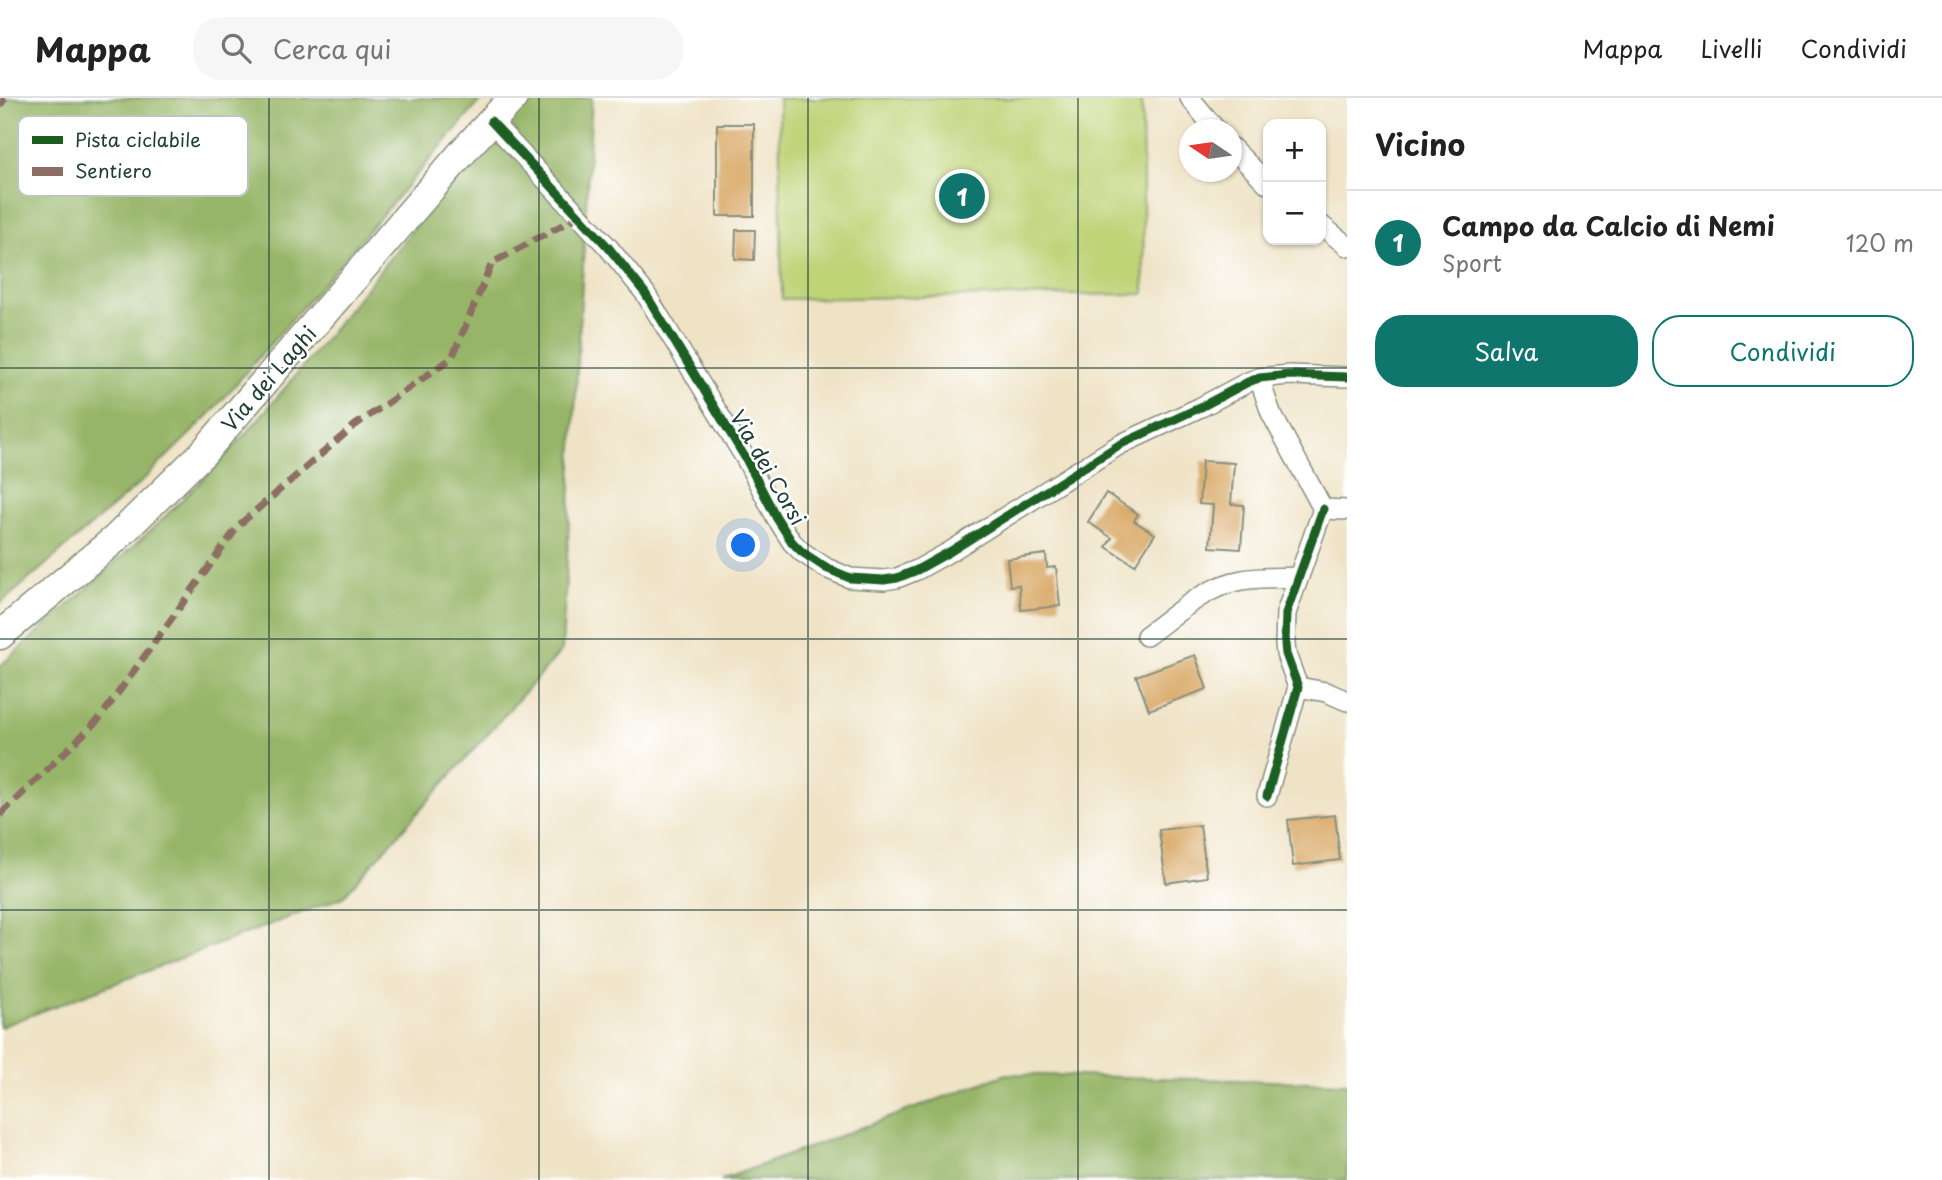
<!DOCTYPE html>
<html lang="it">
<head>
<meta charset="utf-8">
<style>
	:root { --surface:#fff; --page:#f6f6f6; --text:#222; --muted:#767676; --line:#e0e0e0; --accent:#0f766e }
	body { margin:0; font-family:"Playpen Sans",sans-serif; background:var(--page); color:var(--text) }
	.controls { position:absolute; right:21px; top:21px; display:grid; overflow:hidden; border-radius:14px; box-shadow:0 2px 5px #0004 }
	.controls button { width:63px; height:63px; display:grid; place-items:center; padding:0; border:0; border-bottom:2px solid var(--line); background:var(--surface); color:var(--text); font:35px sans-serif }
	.compass { position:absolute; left:1179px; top:21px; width:63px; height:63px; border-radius:50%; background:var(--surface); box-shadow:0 2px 5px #0004; rotate:283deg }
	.you { position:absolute; left:744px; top:448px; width:24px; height:24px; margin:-18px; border:5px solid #fff; border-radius:50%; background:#1a73e8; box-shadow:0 0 0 10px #1a73e833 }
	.badge { display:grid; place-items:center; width:46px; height:46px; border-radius:50%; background:var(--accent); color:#fff; font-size:23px; font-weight:700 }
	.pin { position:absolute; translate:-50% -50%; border:4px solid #fff; box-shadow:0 2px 7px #0006 }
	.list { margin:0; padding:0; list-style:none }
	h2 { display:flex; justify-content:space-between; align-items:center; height:91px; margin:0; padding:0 28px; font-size:30px }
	h2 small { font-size:23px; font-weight:400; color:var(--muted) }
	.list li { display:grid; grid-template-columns:46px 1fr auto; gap:21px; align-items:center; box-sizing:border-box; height:105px; padding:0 28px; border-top:2px solid var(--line) }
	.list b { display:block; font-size:26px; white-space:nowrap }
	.list p { margin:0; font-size:23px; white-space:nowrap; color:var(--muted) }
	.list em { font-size:23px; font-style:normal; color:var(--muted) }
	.actions { display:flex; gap:14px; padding:21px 28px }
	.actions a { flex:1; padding:16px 0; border:2px solid var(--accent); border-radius:28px; text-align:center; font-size:24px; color:var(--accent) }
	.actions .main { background:var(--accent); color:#fff }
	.icon { flex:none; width:38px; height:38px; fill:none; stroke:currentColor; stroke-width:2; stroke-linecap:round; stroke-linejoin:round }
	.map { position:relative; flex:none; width:1347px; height:1082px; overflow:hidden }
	header { display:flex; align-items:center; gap:42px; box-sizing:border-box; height:98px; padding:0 35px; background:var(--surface); border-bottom:2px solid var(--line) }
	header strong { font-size:33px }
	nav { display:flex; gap:38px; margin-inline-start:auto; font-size:24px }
	.search { width:490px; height:63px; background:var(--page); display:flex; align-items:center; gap:18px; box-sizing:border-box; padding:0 24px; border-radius:28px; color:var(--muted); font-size:26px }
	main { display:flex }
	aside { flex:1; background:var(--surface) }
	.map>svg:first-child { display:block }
	.green { fill:#bfd377; stroke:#6f8856; stroke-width:2 }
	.forest { fill:#97b568; stroke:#5b794e; stroke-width:2 }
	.building { fill:#d6a35c }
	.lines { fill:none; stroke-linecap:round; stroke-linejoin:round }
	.street-casing { stroke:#87907d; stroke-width:22 }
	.secondary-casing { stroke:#87907d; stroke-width:31 }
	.street { stroke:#fff; stroke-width:19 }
	.secondary { stroke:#fff; stroke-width:28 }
	.quiet { stroke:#8d6e63; stroke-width:7; stroke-dasharray:14 7; stroke-linecap:butt }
	.cycleway-casing { stroke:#fff; stroke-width:13 }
	.cycleway { stroke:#1b5e20; stroke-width:9 }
	.grid { fill:none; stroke:#1f3d34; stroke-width:2; stroke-opacity:0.55 }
	.labels { text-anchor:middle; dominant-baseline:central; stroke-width:5; stroke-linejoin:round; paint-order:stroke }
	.street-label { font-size:21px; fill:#1f3d34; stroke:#fff }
	.key { fill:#fff; stroke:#bcc5c2; stroke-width:2 }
	.key-label { font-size:19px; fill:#1f3d34 }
</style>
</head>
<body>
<header>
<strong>Mappa</strong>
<div class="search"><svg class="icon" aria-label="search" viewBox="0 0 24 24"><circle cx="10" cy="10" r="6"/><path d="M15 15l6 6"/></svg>Cerca qui</div>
<nav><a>Mappa</a><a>Livelli</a><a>Condividi</a></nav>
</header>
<main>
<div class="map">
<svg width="1347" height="1082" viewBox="0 0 1347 1082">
	<rect width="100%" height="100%" fill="#fff"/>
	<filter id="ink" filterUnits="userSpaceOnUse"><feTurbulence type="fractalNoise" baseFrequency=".0143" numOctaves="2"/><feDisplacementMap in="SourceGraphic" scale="14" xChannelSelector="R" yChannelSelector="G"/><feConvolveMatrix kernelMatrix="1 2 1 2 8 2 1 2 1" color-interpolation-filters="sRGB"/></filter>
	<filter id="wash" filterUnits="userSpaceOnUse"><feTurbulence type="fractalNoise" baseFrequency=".00686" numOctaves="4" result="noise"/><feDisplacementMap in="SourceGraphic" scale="28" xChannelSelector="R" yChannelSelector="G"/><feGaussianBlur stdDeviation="1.57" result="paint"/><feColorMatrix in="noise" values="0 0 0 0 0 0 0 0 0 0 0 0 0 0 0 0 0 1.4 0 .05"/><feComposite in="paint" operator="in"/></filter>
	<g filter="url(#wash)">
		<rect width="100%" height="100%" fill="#efe3c6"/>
		<path class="green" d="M779,0H1142L1144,196L782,201Z"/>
		<g class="forest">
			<path d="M0,0H483L210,316L140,385L0,506Z"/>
			<path d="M537,0H592L562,552L343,799L0,929V568C95,483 192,401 274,303C322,247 367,188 414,130C450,84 490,34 537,0Z"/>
			<path d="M1006,976L1347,985V1082H721Z"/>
		</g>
		<g id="blocks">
			<g class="building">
				<rect x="717" y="26" width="37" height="92"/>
				<path d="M736,132H755L754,162L735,161Z"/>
				<path d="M1202,363L1234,365L1231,406L1244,407L1241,451L1210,449L1213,407L1199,406Z"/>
				<path d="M1106,395L1138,416L1134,423L1155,436L1135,467L1106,449L1112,440L1088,424Z"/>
				<path d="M1046,456L1047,470L1056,469L1060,508L1021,512L1019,487L1010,488L1007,461Z"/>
				<path d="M1195,557L1207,591L1149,612L1136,578Z"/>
				<path d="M1335,717L1340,762L1293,768L1288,722Z"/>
				<path d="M1200,727L1207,779L1166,785L1159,732Z"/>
			</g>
		</g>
	</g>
	<g filter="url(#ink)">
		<use href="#blocks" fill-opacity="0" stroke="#87907d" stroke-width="2"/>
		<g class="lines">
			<defs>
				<g id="street">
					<path d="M1190,0L1216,32"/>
					<path d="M491,23L608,149L645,195L746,361L776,419L792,444L802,454L826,470L850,480L884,482L897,480L917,472L951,453L1119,347L1201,309L1248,284L1259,280L1289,277L1347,279"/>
					<path d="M1232,50L1268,86"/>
					<path d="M1321,127L1347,148"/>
					<path d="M1259,280L1271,315L1323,411"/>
					<path d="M1323,411L1347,412"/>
					<path d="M1146,538C1175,517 1206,488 1242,482C1260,479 1280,480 1298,479"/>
					<path d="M1298,589L1326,594L1347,603"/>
					<path d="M1267,698L1298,589L1286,556L1285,546L1286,515L1323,411"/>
				</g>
				<path id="secondary" d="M0,537L115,441L203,355L468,48L513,0"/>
			</defs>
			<use href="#street" class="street-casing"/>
			<use href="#secondary" class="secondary-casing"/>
			<use href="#street" class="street"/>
			<use href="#secondary" class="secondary"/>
			<g class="quiet">
				<path d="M0,8L5,0"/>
				<path d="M0,717L100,620L239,427L354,328L452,260L492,165L579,118"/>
			</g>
			<defs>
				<g id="cycleway">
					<path d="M491,23L608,149L645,195L746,361L776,419L792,444L802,454L826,470L850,480L884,482L897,480L917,472L951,453L1119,347L1201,309L1248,284L1259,280L1289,277L1347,279"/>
					<path d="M1267,698L1298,589L1286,556L1285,546L1286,515L1323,411"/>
				</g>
			</defs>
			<use href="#cycleway" class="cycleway-casing"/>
			<use href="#cycleway" class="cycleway"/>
		</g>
	</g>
	<path class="grid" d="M269,0V1082M539,0V1082M808,0V1082M1078,0V1082M0,270H1347M0,541H1347M0,812H1347"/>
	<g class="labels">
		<g class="street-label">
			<text transform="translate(268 280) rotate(-49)">Via dei Laghi</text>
			<text transform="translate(769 369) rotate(60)">Via dei Corsi</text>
		</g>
	</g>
	<rect x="18" y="18" width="230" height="80" rx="10" class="key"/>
	<rect x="32" y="38" width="31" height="8" fill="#1b5e20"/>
	<rect x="32" y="69" width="31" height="9" fill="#8d6e63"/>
	<g class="key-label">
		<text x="75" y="49">Pista ciclabile</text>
		<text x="75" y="80">Sentiero</text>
	</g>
</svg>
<div class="controls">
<button>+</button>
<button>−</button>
</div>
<svg class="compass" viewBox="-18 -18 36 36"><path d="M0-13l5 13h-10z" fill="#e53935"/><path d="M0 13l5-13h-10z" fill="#767676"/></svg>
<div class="you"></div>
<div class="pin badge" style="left:962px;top:98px">1</div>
</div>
<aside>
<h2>Vicino<small></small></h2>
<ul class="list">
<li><span class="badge">1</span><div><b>Campo da Calcio di Nemi</b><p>Sport</p></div><em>120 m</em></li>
</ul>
<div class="actions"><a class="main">Salva</a><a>Condividi</a></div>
</aside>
</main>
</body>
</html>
